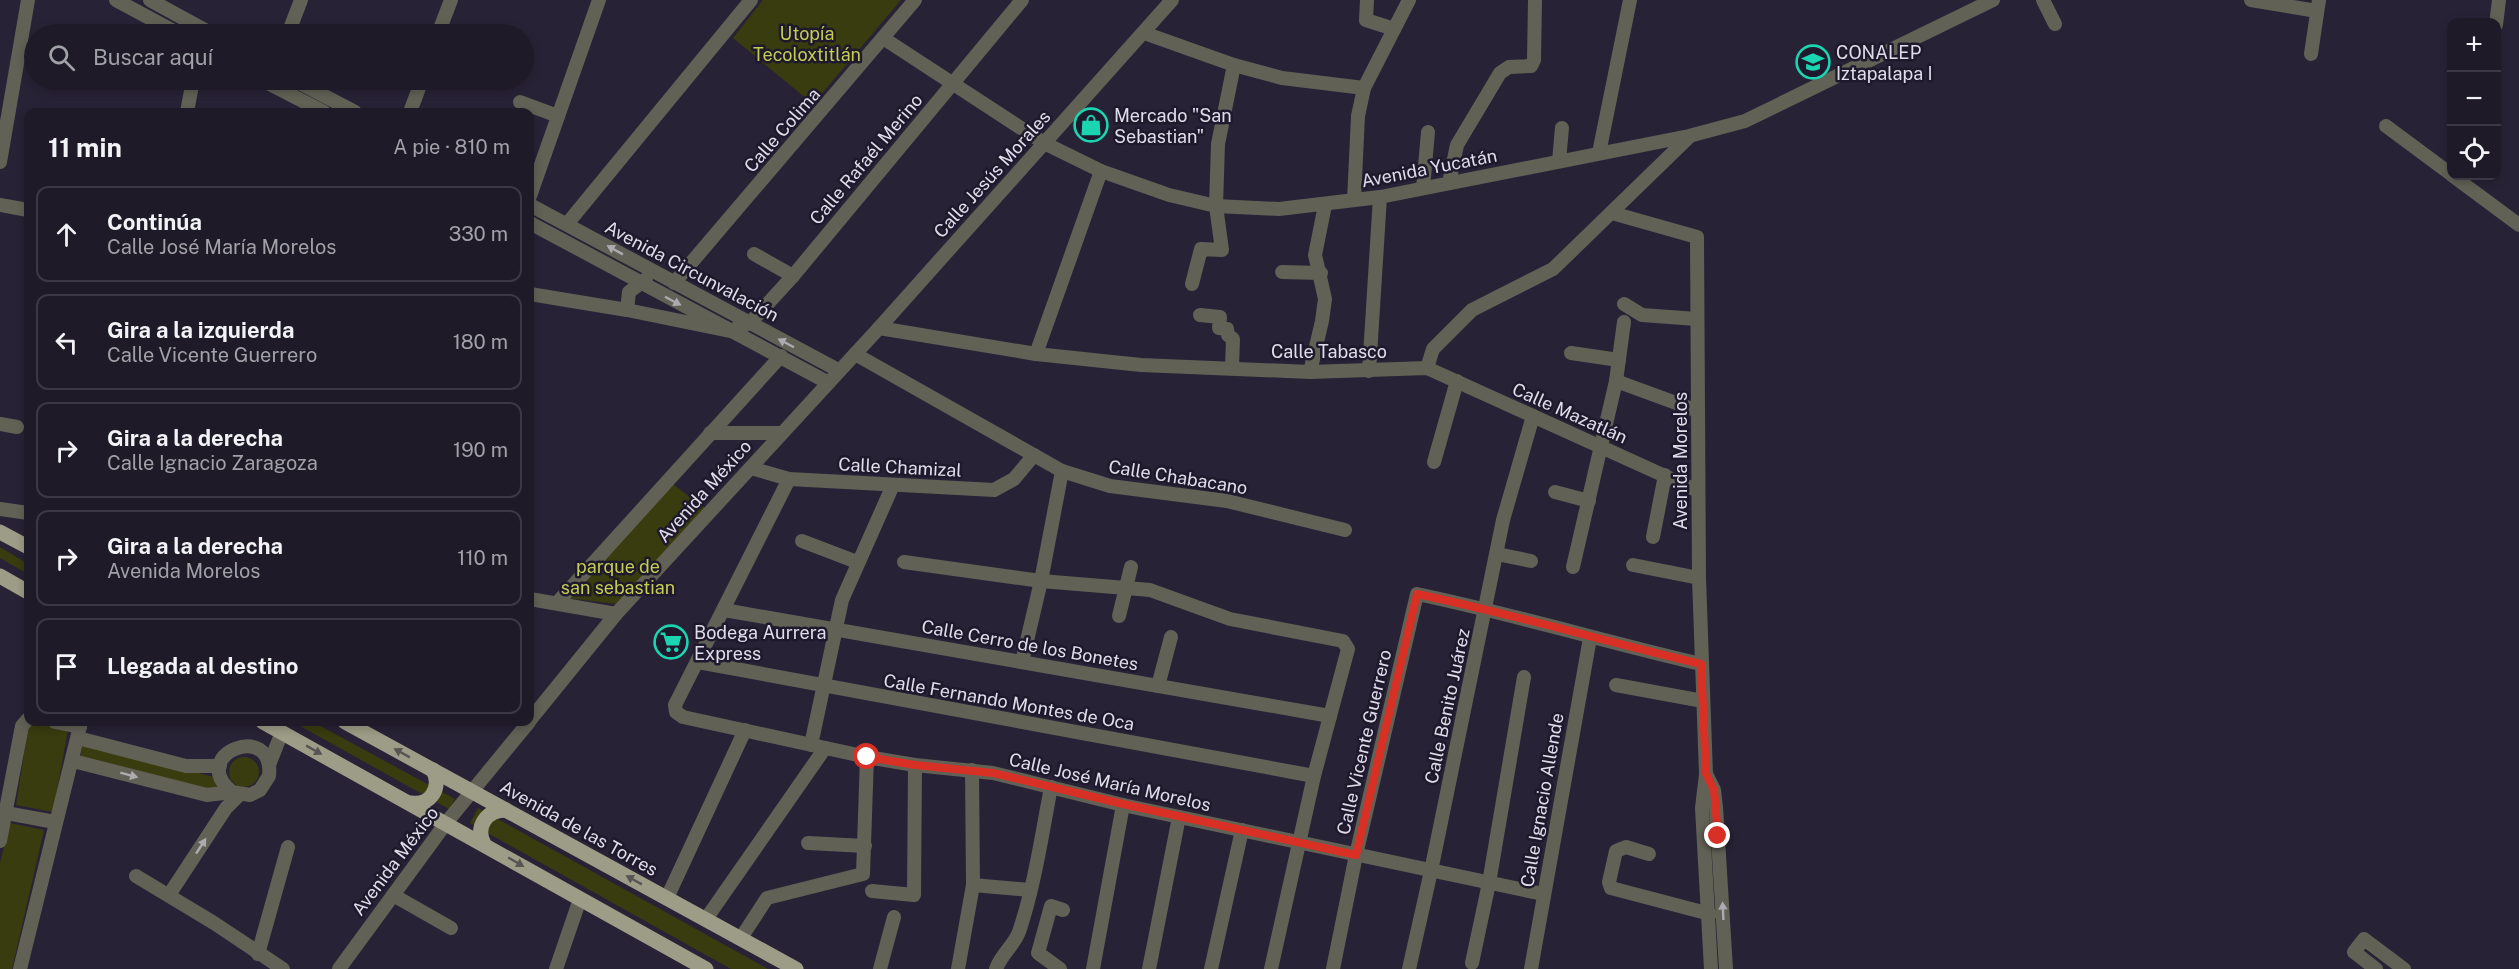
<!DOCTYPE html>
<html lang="es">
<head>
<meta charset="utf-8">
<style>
	:root { --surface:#1e1a28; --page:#262330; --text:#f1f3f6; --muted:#a1a1a8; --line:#3c3845 }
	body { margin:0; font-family:"Public Sans",sans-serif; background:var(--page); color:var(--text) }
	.controls { position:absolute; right:18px; top:18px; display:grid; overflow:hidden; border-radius:12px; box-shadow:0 3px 9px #0003 }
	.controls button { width:54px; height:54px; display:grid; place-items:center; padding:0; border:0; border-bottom:2px solid var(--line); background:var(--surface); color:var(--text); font:30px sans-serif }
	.stop { position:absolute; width:18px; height:18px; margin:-14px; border:4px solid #d93025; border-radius:50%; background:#fff }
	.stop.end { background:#d93025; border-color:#fff; box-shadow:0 2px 6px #0008 }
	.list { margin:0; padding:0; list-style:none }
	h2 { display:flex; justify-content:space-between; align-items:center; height:78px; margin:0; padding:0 24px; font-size:26px }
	h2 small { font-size:20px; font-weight:400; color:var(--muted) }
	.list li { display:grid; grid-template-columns:39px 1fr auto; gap:18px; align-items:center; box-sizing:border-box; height:96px; margin:0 12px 12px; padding:0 12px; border:2px solid var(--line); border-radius:12px }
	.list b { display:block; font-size:22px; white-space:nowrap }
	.list p { margin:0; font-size:20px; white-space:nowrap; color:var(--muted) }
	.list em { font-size:20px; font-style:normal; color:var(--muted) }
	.icon { flex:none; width:33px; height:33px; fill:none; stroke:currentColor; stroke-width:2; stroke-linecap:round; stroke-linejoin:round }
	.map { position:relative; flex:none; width:2519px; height:969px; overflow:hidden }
	.search { position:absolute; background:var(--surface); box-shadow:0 3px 9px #0003; left:24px; top:24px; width:510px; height:66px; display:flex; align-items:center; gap:15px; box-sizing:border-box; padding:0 21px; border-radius:33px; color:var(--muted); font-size:22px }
	.panel { position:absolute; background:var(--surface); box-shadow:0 3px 9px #0003; left:24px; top:108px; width:510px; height:618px; border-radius:12px }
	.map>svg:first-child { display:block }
	.green { fill:#393c0e }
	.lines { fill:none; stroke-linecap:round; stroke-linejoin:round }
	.minor { stroke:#616156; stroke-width:14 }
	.major { stroke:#9d9c86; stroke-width:15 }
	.oneway { fill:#adabaf }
	.oneway2 { fill:#575454 }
	.route { stroke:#d93025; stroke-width:8 }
	.labels { text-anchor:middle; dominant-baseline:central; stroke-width:5; stroke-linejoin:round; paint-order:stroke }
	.park-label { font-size:18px; fill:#c4cc52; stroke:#1e192c }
	.poi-label { font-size:18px; fill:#e0ddea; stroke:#1e192c; text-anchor:start }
	.street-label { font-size:18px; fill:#e0ddea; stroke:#1e192c }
</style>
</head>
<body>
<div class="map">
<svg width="2519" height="969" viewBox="0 0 2519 969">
	<rect width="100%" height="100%" fill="#282236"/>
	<g class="green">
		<path d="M763,0H901L813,104L733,38Z"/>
		<path d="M670,482L709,511L625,605L567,598Z"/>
		<path d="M0,547L28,564V574L0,558Z"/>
		<path d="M29,722L68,730L53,812L16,805Z"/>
		<path d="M293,722H313L455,799L449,809Z"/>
		<path d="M83,743L214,777L219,793L80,758Z"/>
		<circle cx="244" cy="772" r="15"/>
		<path d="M478,808L768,969H731L470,823Z"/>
		<path d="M10,823L44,830L12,969H0V863Z"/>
	</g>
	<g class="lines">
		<g class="minor">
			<path d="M116,0L179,34"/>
			<path d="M150,0L212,34"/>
			<path d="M1367,0L1366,20L1394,29"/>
			<path d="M2043,0L2055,24"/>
			<path d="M2251,0L2317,11"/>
			<path d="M2496,25L2499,0"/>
			<path d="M1144,33L1234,65L1282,78L1364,88"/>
			<path d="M288,34L301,0"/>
			<path d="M438,34L451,0"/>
			<path d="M883,38L1044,143L1101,171L1169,195L1216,206L1279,209L1380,197L1689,136L1745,121L1993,0"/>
			<path d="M2311,54L2319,0"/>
			<path d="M262,80L324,112"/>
			<path d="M294,80L355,112"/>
			<path d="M520,102L558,116"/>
			<path d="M187,112L193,80"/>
			<path d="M410,112L422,80"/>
			<path d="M2386,126L2452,175"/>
			<path d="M1599,153L1630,0"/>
			<path d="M1559,161L1562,128"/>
			<path d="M0,162L28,0"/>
			<path d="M2453,176L2519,225"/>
			<path d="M1449,183L1457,145L1500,73L1509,67L1531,66L1534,60L1535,0"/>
			<path d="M1423,188L1428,132"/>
			<path d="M530,196L599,0"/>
			<path d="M1354,200L1358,116L1364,88L1409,0"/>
			<path d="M0,205L28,210"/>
			<path d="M530,205L838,370"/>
			<path d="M1612,213L1697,237L1699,578L1706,774L1702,808L1711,969"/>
			<path d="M530,223L827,382"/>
			<path d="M567,224L751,0"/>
			<path d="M754,254L793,276"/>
			<path d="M1282,272L1321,273"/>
			<path d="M674,283L915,0"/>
			<path d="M1192,284L1201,249L1222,250L1216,206L1218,144L1234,65"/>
			<path d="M530,294L627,310L730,331L750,323L793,276L1022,0"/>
			<path d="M1624,304L1642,315L1697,319"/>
			<path d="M627,310L629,292L646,279"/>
			<path d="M1200,315L1220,317L1219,328L1227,329L1228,335L1233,339L1232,368"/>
			<path d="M879,328L1036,354L1141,365L1310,372L1427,368L1698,491"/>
			<path d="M1571,353L1619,360"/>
			<path d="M855,354L1062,471L1110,486L1227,501L1345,530"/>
			<path d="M1036,354L1101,171"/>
			<path d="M1427,368L1433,349L1472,310L1553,269L1689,137"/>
			<path d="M1369,371L1380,197"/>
			<path d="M1310,372L1322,321L1325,299L1315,255L1325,205"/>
			<path d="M1616,381L1698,411"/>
			<path d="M0,424L17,427"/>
			<path d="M710,433H781"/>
			<path d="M1434,462L1457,381"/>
			<path d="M751,468L789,479L994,490L1014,479L1034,455"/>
			<path d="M789,479L675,705L676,712L683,717L867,757L915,765L993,773L1123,805L1543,894"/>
			<path d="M1555,492L1589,501"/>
			<path d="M0,509L28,513"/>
			<path d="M1653,537L1665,475"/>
			<path d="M802,541L857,562"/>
			<path d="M1497,554L1531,561"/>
			<path d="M904,562L1041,581L1150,590L1230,619L1343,641L1348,649L1314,776L1271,969"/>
			<path d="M1633,565L1699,578"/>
			<path d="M1573,567L1616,381L1624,322"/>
			<path d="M530,599L616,614"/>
			<path d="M557,603L781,356"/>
			<path d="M724,610L1330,716"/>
			<path d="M1119,616L1131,567"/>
			<path d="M698,662L1314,776"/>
			<path d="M1022,662L1041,581L1062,471"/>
			<path d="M1616,685L1703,701"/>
			<path d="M1158,686L1171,637"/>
			<path d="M530,720L616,614L879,328L1172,0"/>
			<path d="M55,722L80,727"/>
			<path d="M78,738L186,766H220"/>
			<path d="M811,745L842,600L893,485"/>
			<path d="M73,761L207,795L232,792L250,795L260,790L269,776C275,720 186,754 232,792"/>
			<path d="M269,765L282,732"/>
			<path d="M1706,774L1714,790L1716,807L1726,969"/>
			<path d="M0,812L55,822"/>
			<path d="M0,841L22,726L28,719"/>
			<path d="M808,843L865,846"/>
			<path d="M1649,854L1626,847L1616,851L1609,882L1611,888L1710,914"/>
			<path d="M136,876L214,923L283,969"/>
			<path d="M973,885L1030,890"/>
			<path d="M872,891L914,895L915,765"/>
			<path d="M169,895L226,808L239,795"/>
			<path d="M393,895L451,928"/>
			<path d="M667,898L745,730"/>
			<path d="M706,919L825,748"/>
			<path d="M741,938L767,898L863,874L867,757"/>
			<path d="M258,954L288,847"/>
			<path d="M1472,963L1489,883L1524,677"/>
			<path d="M20,969L81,722"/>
			<path d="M339,969L446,823L529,722"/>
			<path d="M556,969L580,899"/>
			<path d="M880,969L894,917"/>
			<path d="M958,969L973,885L972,770"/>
			<path d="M996,969C1001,954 1016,944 1020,929C1035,883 1042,834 1051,787"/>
			<path d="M1060,969L1038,953L1051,906L1063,910"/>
			<path d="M1093,969L1123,805"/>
			<path d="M1149,969L1179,817"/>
			<path d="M1211,969L1242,830"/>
			<path d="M1333,969L1356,855L1417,594C1513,614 1606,642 1701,664"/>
			<path d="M1409,969L1431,871L1503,520L1533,416"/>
			<path d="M1531,969L1590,638"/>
			<path d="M2376,969L2354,952L2364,939L2404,969"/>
		</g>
		<g class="major">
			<path d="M0,532L28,547"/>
			<path d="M0,576L28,592"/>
			<path d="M263,722L706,969"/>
			<path d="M345,722L796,969"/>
			<path d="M411,803C431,806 442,787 433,770"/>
			<path d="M484,844C475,827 486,810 506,810"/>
		</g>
	</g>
	<defs><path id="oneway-solid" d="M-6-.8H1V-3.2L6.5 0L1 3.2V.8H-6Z" transform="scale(1.5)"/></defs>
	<g class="oneway">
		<use href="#oneway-solid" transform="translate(615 250) rotate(-151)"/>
		<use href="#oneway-solid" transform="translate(673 301) rotate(28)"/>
		<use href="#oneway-solid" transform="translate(786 343) rotate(-152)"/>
		<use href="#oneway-solid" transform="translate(129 775) rotate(15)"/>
		<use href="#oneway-solid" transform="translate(201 846) rotate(-57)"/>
		<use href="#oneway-solid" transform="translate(1723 911) rotate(-93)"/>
	</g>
	<g class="oneway2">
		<use href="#oneway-solid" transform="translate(314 750) rotate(29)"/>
		<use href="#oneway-solid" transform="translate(402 753) rotate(-151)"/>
		<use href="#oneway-solid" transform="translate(516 862) rotate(30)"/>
		<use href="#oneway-solid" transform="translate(634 880) rotate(-151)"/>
	</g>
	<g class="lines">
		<path class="route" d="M867,757L915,765L993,773L1123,804L1356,855L1417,594C1513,614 1606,642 1701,664L1706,774L1714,790L1718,836"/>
	</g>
	<defs>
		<symbol id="school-ring" viewBox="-11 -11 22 22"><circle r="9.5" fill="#1e192c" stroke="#1bd5b1" stroke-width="1.5"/><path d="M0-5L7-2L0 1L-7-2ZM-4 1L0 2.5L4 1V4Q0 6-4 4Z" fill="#1bd5b1"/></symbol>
		<symbol id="shop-ring" viewBox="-11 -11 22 22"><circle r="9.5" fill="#1e192c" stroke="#1bd5b1" stroke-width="1.5"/><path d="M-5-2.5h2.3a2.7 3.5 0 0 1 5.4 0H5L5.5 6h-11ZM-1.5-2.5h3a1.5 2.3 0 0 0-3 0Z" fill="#1bd5b1"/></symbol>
		<symbol id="supermarket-ring" viewBox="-11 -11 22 22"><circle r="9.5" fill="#1e192c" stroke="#1bd5b1" stroke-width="1.5"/><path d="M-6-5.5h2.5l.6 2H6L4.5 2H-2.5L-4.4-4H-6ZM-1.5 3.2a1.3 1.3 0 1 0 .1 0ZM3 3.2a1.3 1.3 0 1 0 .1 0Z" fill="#1bd5b1"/></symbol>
	</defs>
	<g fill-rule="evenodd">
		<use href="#school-ring" x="1794" y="43" width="38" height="38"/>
		<use href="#shop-ring" x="1072" y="106" width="38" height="38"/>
		<use href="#supermarket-ring" x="652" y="623" width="38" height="38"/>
	</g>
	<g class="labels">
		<g class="park-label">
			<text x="807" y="33">Utopía<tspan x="807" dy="21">Tecoloxtitlán</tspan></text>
			<text x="618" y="566">parque de<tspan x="618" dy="21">san sebastian</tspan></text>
		</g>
		<g class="poi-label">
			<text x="1836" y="52">CONALEP<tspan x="1836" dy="21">Iztapalapa I</tspan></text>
			<text x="1114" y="115">Mercado "San<tspan x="1114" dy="21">Sebastian"</tspan></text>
			<text x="694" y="632">Bodega Aurrera<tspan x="694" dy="21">Express</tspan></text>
		</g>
		<g class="street-label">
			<text transform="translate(782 130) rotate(-49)">Calle Colima</text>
			<text transform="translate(866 159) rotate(-50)">Calle Rafaél Merino</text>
			<text transform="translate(1429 168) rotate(-11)">Avenida Yucatán</text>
			<text transform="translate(992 174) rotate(-48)">Calle Jesús Morales</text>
			<text transform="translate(692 271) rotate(28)">Avenida Circunvalación</text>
			<text x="1329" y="351">Calle Tabasco</text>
			<text transform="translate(1570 413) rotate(24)">Calle Mazatlán</text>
			<text transform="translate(1680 461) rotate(-90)">Avenida Morelos</text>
			<text transform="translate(900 467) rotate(3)">Calle Chamizal</text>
			<text transform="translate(1178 477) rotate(9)">Calle Chabacano</text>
			<text transform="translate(704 491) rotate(-48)">Avenida México</text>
			<text transform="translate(1030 645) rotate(10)">Calle Cerro de los Bonetes</text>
			<text transform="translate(1009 702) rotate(10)">Calle Fernando Montes de Oca</text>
			<text transform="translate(1447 706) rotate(-78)">Calle Benito Juárez</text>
			<text transform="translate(1364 742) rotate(-77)">Calle Vicente Guerrero</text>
			<text transform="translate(1110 782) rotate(13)">Calle José María Morelos</text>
			<text transform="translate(1542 800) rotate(-80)">Calle Ignacio Allende</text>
			<text transform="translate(579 828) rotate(29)">Avenida de las Torres</text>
			<text transform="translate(395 861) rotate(-53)">Avenida México</text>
		</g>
	</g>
</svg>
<div class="controls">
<button>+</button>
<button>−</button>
<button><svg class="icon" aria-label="locate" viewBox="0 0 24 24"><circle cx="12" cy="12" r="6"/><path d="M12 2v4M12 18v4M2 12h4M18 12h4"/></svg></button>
</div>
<div class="stop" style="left:867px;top:757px"></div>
<div class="stop end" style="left:1718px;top:836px"></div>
<div class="search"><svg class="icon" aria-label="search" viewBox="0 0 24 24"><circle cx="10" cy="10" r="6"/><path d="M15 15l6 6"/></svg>Buscar aquí</div>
<section class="panel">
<h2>11 min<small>A pie · 810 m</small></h2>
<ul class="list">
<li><svg class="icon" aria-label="ahead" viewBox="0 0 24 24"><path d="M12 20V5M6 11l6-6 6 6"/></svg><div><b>Continúa</b><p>Calle José María Morelos</p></div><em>330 m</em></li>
<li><svg class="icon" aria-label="left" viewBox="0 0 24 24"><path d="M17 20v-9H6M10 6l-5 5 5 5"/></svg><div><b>Gira a la izquierda</b><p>Calle Vicente Guerrero</p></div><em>180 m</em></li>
<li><svg class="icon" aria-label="right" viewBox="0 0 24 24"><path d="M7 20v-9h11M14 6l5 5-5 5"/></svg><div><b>Gira a la derecha</b><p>Calle Ignacio Zaragoza</p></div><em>190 m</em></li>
<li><svg class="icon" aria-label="right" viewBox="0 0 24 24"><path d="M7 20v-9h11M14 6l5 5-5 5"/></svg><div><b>Gira a la derecha</b><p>Avenida Morelos</p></div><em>110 m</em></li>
<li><svg class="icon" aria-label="arrive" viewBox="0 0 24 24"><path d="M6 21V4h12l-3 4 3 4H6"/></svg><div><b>Llegada al destino</b></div></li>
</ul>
</section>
</div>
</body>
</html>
